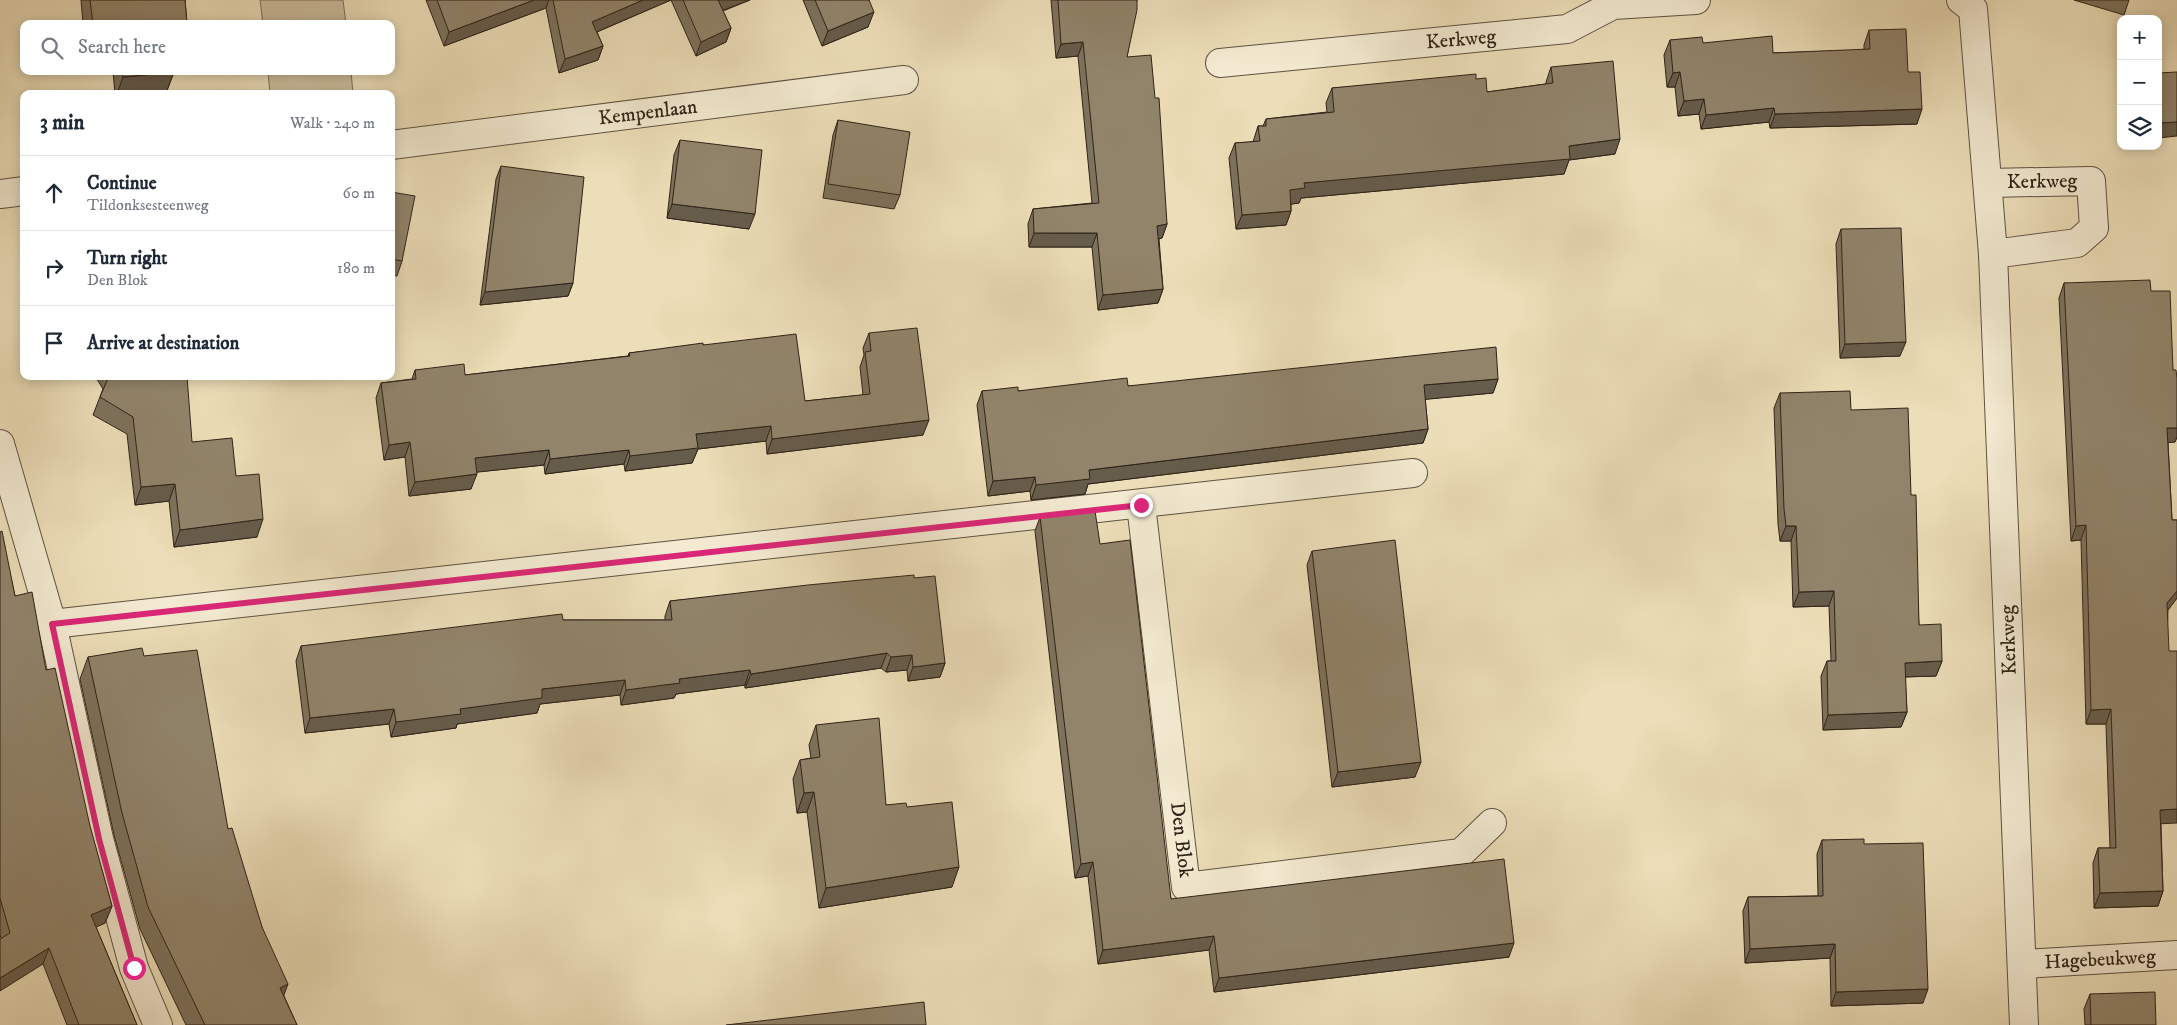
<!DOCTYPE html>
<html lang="en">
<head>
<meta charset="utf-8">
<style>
	:root { --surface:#fff; --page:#f2f2f3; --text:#1f2937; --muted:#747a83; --line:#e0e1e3 }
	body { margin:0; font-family:"IM FELL DW Pica",serif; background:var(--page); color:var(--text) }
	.controls { position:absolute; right:15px; top:15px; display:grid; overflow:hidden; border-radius:10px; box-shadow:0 2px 12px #0003 }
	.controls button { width:45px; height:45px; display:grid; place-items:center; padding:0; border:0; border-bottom:1px solid var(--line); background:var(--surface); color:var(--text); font:25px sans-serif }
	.stop { position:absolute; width:15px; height:15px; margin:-11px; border:4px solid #db2777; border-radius:50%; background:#fff }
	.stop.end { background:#db2777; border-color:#fff; box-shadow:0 1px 5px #0008 }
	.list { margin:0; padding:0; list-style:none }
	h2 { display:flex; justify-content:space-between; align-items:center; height:65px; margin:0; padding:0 20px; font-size:21px }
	h2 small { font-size:16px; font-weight:400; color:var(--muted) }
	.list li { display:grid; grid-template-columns:32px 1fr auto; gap:15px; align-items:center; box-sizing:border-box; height:75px; padding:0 20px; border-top:1px solid var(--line) }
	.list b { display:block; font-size:19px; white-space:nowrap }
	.list p { margin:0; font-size:16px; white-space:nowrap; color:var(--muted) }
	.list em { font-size:16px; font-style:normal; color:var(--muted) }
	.icon { flex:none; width:28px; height:28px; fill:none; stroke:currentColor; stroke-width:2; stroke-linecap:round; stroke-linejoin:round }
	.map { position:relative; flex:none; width:2177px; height:1025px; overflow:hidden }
	.search { position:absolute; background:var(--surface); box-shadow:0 2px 12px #0003; left:20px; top:20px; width:375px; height:55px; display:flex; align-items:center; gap:12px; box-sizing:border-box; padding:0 18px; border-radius:10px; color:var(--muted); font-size:19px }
	.panel { position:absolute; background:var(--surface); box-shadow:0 2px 12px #0003; left:20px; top:90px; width:375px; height:290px; border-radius:10px }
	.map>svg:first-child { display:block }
	.green { fill:#ccbe9d; stroke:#7e705a }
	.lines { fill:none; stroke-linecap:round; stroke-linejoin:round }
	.minor-casing { stroke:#5e5240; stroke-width:30 }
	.minor { stroke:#f3ead1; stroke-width:28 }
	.wall { fill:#7d725c; stroke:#2f2318 }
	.shaded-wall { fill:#665c4b; stroke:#2f2318 }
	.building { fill:#91846b; stroke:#2f2318 }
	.route { stroke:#db2777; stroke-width:6 }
	.labels { text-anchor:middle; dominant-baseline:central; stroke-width:4; stroke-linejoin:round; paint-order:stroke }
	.street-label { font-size:20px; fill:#2f2318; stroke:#f3ead1 }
</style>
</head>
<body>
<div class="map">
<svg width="2177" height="1025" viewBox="0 0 2177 1025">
	<rect width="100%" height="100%" fill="#ecdeb8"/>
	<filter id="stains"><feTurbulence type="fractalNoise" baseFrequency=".004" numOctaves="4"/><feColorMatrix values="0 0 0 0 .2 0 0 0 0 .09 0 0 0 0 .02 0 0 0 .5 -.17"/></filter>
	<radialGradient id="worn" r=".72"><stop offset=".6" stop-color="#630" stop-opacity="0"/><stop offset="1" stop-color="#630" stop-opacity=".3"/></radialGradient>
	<g class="green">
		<path d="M260,0H343L346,24H263Z"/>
		<path d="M268,71H351L353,94H270Z"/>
	</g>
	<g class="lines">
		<defs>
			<g id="minor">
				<path d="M1961,0L1973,9L1993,254L2024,1025"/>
				<path d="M1220,63L1567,29L1613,5L1696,0"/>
				<path d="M391,145L904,80"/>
				<path d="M1988,183L2091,181L2094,228L2077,243L1993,254"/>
				<path d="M0,194L24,191"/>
				<path d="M0,444L52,624L99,839L134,968L158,1025"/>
				<path d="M1141,505L1186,887L1461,853L1492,823"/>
				<path d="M52,624L1413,473"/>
				<path d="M2022,964L2177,955"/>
			</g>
		</defs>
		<use href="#minor" class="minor-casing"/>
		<use href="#minor" class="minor"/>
	</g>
	<g class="wall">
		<path d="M81,0H185L187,24H83Z"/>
		<path d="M426,0H750L723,11L731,28L726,42L696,56L671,0L597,32L603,46L598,60L559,73L546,8L444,46Z"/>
		<path d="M803,0H869L868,27L822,46Z"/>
		<path d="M1051,0H1137L1127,57L1167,224L1162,238L1159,239L1163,289L1158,303L1098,310L1092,247H1029L1028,224L1033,209L1092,203L1078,56L1056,58Z"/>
		<path d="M2074,0H2129L2124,15Z"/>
		<path d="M1869,30L1908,72L1917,124L1770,128L1769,122L1701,129L1699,114L1678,116L1675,87H1667L1664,55L1670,40L1703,43L1773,53L1864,50V45Z"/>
		<path d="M1551,67L1615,154L1569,160L1564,174L1301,198L1299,203L1291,204V211L1286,225L1236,229L1229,158L1235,143L1253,142L1258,126H1263L1266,119L1327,112L1326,103L1332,88L1476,79L1487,92L1546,84V82Z"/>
		<path d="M113,71H174V72L166,93L157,94H115Z"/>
		<path d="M838,120L900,195L894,209L823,198L833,135Z"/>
		<path d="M680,140L749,229L667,218L674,155Z"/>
		<path d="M501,166L573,283L568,296L480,305L496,179Z"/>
		<path d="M391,192L402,261L397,276L391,275Z"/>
		<path d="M1841,229L1900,356L1840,358L1836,244Z"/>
		<path d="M2064,283L2151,291L2173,370L2177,378V437L2175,442H2168L2172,520H2177V598L2168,610L2161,824L2163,891L2158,906L2094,908L2093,863L2098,848H2110L2106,724H2086L2081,540L2071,541L2059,298Z"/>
		<path d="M869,333L923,435L767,454L766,441L698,449L692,463L625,471L624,464L545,474L544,465L476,472L471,489L409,496L405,457L384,460L376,398L381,383L412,379L415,370L465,375L628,356L629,353L703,345L805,401L863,395L860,367L864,355L863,348Z"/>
		<path d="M95,376H160V379L192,442L236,476L257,537L174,547L169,501L135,505L127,434L93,415L103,389Z"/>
		<path d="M1498,379L1493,393L1425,399L1428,429L1423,443L1088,484L1085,494L1031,500L1030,491L988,496L977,405L982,391H1018L1128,386Z"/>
		<path d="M1780,393L1851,410L1911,495L1919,625L1942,661L1936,676L1905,677L1907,712L1901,727L1823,730L1821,676L1827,661H1831L1829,606L1793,607L1791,541H1780L1778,524L1774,408Z"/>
		<path d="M1040,517L1100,544L1171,899L1509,957L1214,992L1209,950L1098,964L1088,876L1075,878L1035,531Z"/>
		<path d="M0,532L15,596L46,670L112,906L105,923L96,927L137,1025H67L43,964L1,938L0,935Z"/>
		<path d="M1312,551L1415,777L1332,787L1307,565Z"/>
		<path d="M914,578L945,663L940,677L908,681L907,670L886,672L881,668L745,688V685L676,694L674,698L621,705L620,695L540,704L537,713L457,724L456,728L391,737L389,724L305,733L296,661L301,646L563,620H665V616L670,601Z"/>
		<path d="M144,656L228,829L262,927L284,996L297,1025H186L140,929L114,835L80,679L88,657Z"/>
		<path d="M816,725L886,805L907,807L952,887L819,908L807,812L797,813L793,779L800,760L811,758L809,745Z"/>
		<path d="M1822,840L1864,844L1923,1003L1831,1006L1830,958L1745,963L1743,911L1748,897L1818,896L1817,854Z"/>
		<path d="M2090,994L2156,1025H2085L2084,1009Z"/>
	</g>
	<g class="shaded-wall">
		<path d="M534,0H549L546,8L444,46L449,32Z"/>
		<path d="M643,0H671L587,36L592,22Z"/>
		<path d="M719,0H750L713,14Z"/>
		<path d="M874,12L868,27L822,46L828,31Z"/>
		<path d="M731,28L726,42L696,56L701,42Z"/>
		<path d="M1083,42L1078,56L1056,58L1061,44Z"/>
		<path d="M603,46L598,60L559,73L565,59Z"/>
		<path d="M174,72L166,93L157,94H117L123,77Z"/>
		<path d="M1680,72L1675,87H1667L1673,73Z"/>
		<path d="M1704,99L1699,114L1678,116L1684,101Z"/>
		<path d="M1774,108L1769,122L1701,129L1706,115Z"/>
		<path d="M1922,109L1917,124L1770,128L1775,114Z"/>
		<path d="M2177,122V136L2158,138V123Z"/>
		<path d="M1620,139L1615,154L1569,160L1564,174L1301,198L1299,203L1285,205L1290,190L1304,183Z"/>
		<path d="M672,204L755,214L749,229L667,218Z"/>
		<path d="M1291,211L1286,225L1236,229L1242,215Z"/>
		<path d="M1167,224L1162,238L1152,240L1157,226Z"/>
		<path d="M1034,233H1097L1092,247H1029Z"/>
		<path d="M573,283L568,296L480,305L485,292Z"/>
		<path d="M1163,289L1158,303L1098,310L1103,295Z"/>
		<path d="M1906,342L1900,356L1840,358L1845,344Z"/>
		<path d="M1498,379L1493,393L1419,400L1424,385Z"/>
		<path d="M929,420L923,435L767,454L772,439Z"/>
		<path d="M771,426L766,441L698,449L692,463L625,471L630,456L696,434Z"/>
		<path d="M2167,428H2177V437L2175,442L2162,443Z"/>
		<path d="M1428,429L1423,443L1088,484L1085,494L1031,500L1036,485L1089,470Z"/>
		<path d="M410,442L405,457L384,460L389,445Z"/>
		<path d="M549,450L544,465L469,473L475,458Z"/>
		<path d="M629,450L624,464L545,474L550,459Z"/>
		<path d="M477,474L471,489L409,496L415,482Z"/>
		<path d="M1035,477L1030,491L988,496L993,481Z"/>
		<path d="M175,484L169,501L135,505L141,487Z"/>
		<path d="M263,519L257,537L174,547L180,530Z"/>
		<path d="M2086,525L2081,540L2071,541L2076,526Z"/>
		<path d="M1786,526H1796L1791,541H1780Z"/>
		<path d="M1834,591L1829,606L1793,607L1799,592Z"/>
		<path d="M2177,591V598L2162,618L2167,603Z"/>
		<path d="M887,653L881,668L745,688L751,674Z"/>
		<path d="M912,655L907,670L886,672L891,657Z"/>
		<path d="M1942,661L1936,676L1899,677L1905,663Z"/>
		<path d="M945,663L940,677L908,681L913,667Z"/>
		<path d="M750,670L745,685L676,694L674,698L621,705L626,690L679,679Z"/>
		<path d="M625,680L620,695L540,704L537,713L457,724L456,728L391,737L396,722L460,709L542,689Z"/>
		<path d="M394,709L389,724L305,733L310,718Z"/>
		<path d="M2111,709L2106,724H2086L2091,710Z"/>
		<path d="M1907,712L1901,727L1823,730L1828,715Z"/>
		<path d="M1421,762L1415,777L1332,787L1338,772Z"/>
		<path d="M814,792L807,812L797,813L804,793Z"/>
		<path d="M2177,809V823L2155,824L2160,810Z"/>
		<path d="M1093,862L1088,876L1075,878L1081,864Z"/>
		<path d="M959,867L952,887L819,908L826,888Z"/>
		<path d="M2163,891L2158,906L2094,908L2100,893Z"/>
		<path d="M112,906L105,923L85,932L91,915Z"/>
		<path d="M1214,936L1209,950L1098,964L1103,950Z"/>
		<path d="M1514,943L1509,957L1214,992L1219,978Z"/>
		<path d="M1835,944L1830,958L1745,963L1750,949Z"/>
		<path d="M49,948L43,964L0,991V978Z"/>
		<path d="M288,984L280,1006V988Z"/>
		<path d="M1928,989L1923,1003L1831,1006L1836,992Z"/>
	</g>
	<g class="building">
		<path d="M90,0H185L187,24H93Z"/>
		<path d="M437,0H534L449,32Z"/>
		<path d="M553,0H643L592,22L603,46L565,59Z"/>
		<path d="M683,0H719H718L731,28L701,42Z"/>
		<path d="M815,0H869L874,12L828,31Z"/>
		<path d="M1058,0H1137V10L1127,57L1151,55L1155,98H1159L1167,224L1157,226L1163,289L1103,295L1097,233H1034L1033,209L1099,203L1083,42L1061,44Z"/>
		<path d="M1906,29L1908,72H1920L1922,109L1775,114L1774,108L1706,115L1704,99L1684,101L1680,72L1673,73L1670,40L1702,37L1703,43L1772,36L1773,53L1870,49L1869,30Z"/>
		<path d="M1613,61L1620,139L1569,146L1570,159L1304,183L1305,188L1290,190L1291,211L1242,215L1235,143L1260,141L1258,126H1266V119L1334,112L1332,88L1476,74V79L1486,78L1487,92L1553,83L1551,67Z"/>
		<path d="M122,71H174V72L123,77Z"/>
		<path d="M2177,72V122L2158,123V73Z"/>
		<path d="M838,120L910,132L900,195L828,184Z"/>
		<path d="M680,140L762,150L755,214L672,204Z"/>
		<path d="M501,166L584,177L573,283L485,292Z"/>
		<path d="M391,192L415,196L402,261L391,259Z"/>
		<path d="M1901,228L1906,342L1845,344L1841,229Z"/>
		<path d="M2150,280L2151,291H2170L2173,370H2176L2177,378V428H2167L2172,520H2177V591L2167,603L2169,651H2177V809L2160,810L2163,891L2100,893L2098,848H2116L2111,709L2091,710L2086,525L2076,526L2064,283Z"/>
		<path d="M917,328L929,420L772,439L771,426L696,434L698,448L630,456L629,450L550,459L549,450L475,458L477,474L415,482L410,442L389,445L381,383L416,379L415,370L464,364L465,375L630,356L629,353L703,343V345L796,334L805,401L870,394L865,352L871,351L869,333Z"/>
		<path d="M1496,347L1498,379L1424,385L1428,429L1089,470L1090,479L1036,485L1035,477L993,481L982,391L1018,387V391L1127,378L1128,386Z"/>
		<path d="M109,376H160V379L187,376L192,442L232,438L236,476L259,474L263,519L180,530L175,484L141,487L133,417L100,397Z"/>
		<path d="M1850,391L1851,410L1908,408L1911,495H1916L1919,625L1941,624L1942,661L1905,663L1907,712L1828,715L1827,661H1836L1834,591L1799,592L1796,526H1786L1784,509L1780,393Z"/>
		<path d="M1095,511L1100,544L1130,540L1171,899L1504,859L1514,943L1219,978L1214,936L1103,950L1093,862L1081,864L1040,517Z"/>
		<path d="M2,531L15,596L32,592L46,670L55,668L90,826L112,906L91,915L137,1025H79L49,948L0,978V939L10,933L0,898V532Z"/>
		<path d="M1395,540L1421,762L1338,772L1312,551Z"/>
		<path d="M914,575V578L935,576L945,663L913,667L912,655L891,657L887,653L751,674L750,670L679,679L680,683L626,690L625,680L542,689V698L460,709L461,714L396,722L394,709L310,718L301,646L562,614L563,620H672L670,601L808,585Z"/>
		<path d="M142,648L144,656L197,650L228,829L232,828L262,927L288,984L280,988L297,1025H205L148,907L122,813L88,657Z"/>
		<path d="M879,718L886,805L906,803L907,807L952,802L959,867L826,888L814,792L804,793L800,760L820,757L816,725Z"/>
		<path d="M1864,839V844L1923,843L1928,989L1836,992L1835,944L1750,949L1748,897L1823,896L1822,840Z"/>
		<path d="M2155,992L2156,1025H2091L2090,994Z"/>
		<path d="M924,1002L926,1025H726Z"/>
	</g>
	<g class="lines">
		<path class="route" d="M134,968L99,839L52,624L1141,505"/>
	</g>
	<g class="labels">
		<g class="street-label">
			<text transform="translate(1461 40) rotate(-5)">Kerkweg</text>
			<text transform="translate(648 113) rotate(-7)">Kempenlaan</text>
			<text transform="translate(2042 182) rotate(-1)">Kerkweg</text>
			<text transform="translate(2009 640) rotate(-92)">Kerkweg</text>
			<text transform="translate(1181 840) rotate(83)">Den Blok</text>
			<text transform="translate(2100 960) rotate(-3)">Hagebeukweg</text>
		</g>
	</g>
	<rect width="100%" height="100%" filter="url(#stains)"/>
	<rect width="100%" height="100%" fill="url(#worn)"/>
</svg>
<div class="controls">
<button>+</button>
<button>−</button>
<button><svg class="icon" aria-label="layers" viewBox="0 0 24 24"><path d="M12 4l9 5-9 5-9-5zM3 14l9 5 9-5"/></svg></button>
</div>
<div class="stop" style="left:134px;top:968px"></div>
<div class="stop end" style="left:1141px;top:505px"></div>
<div class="search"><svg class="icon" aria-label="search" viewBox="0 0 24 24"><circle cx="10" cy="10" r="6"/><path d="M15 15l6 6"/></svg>Search here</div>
<section class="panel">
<h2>3 min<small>Walk · 240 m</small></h2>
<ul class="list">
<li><svg class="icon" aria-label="ahead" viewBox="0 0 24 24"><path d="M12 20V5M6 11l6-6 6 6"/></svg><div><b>Continue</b><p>Tildonksesteenweg</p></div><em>60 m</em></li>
<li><svg class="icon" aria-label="right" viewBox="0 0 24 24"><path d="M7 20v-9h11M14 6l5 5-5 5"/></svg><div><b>Turn right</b><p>Den Blok</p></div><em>180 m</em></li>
<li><svg class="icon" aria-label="arrive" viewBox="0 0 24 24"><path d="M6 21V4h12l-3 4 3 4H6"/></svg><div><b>Arrive at destination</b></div></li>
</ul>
</section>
</div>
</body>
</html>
